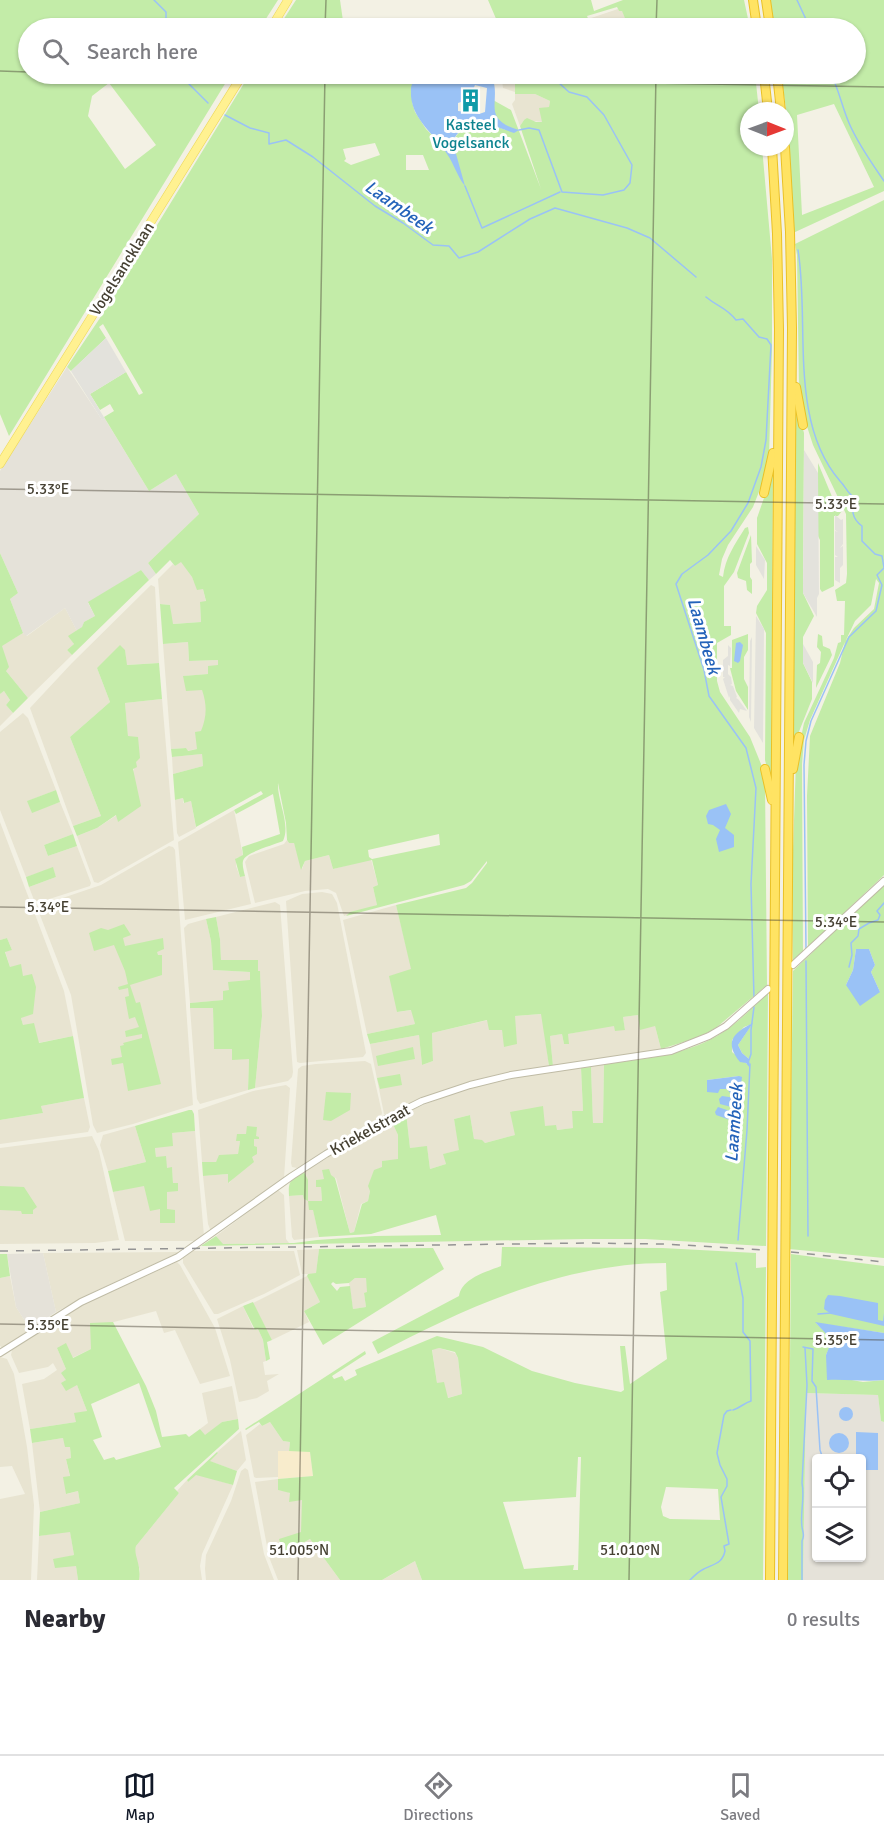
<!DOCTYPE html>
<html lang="en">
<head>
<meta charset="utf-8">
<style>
	:root { --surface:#fff; --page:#f7f7f7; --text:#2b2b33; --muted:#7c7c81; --line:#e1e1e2; --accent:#111827 }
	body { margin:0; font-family:Signika,sans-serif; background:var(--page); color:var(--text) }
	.controls { position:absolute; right:18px; bottom:18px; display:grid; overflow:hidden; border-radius:6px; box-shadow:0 2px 4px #0004 }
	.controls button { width:54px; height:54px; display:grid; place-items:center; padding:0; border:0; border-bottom:2px solid var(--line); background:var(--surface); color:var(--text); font:30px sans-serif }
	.compass { position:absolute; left:740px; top:102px; width:54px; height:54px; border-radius:50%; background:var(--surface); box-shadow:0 2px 4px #0004; rotate:91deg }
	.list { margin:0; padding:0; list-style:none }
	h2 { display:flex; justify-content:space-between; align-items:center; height:78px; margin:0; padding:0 24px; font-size:26px }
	h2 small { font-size:20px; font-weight:400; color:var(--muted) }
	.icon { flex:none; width:33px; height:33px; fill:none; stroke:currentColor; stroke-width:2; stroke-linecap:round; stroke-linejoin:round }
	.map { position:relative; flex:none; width:884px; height:1580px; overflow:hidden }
	.search { position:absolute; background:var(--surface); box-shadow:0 2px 4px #0004; left:18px; right:18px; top:18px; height:66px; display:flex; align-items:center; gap:15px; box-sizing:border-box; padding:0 21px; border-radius:33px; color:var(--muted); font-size:22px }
	.sheet { height:174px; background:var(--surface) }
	nav { display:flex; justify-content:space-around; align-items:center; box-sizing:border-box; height:84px; border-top:2px solid var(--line); background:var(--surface); font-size:16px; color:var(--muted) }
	nav a { display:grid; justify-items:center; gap:3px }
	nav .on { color:var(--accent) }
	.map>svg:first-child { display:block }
	.residential { fill:#e8e4d1 }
	.commercial { fill:#f8eccc }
	.industrial { fill:#e5e2d9; fill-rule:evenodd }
	.green { fill:#c3eca8; fill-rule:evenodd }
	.parking { fill:#e3e2dc }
	.water { fill:#9ac2f6; fill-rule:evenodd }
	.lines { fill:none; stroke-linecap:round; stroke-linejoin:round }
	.stream { stroke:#9ac2f6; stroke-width:1.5 }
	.tertiary-casing { stroke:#bfbba5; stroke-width:8 }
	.primary-casing { stroke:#edd858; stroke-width:9 }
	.motorway-casing { stroke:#eac127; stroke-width:10 }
	.tertiary { stroke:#fff; stroke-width:6 }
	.primary { stroke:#fff191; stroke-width:8 }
	.motorway { stroke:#ffe363; stroke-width:8 }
	.rail { stroke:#949494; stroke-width:1.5; stroke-dasharray:8 8; stroke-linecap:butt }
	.ticks { fill:none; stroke:#464133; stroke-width:1.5; stroke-opacity:0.45 }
	.labels { text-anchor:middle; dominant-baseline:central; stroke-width:6; stroke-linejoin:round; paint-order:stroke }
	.culture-label { font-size:16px; fill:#0d838f; stroke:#fff }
	.street-label { font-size:16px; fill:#464133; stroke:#fff }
	.water-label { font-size:18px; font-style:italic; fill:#2463ba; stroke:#fff }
	.ticks-label { font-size:15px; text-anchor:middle; fill:#464133; stroke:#fff; stroke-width:6; stroke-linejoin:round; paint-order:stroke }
</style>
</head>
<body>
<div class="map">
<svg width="884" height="1580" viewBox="0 0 884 1580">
	<rect width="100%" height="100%" fill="#f3f1e4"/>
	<g class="residential">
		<path d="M618,9L619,11L622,10L629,28H583L581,23L588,21V19Z"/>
		<path d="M497,74H527V76L515,77V92L503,88L502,80Z"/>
		<path d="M515,94H535L550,101L549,107L545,108L543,122L524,120L520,126L512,104L515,100Z"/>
		<path d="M181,561L192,577L194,582L203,589L206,602H200L201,622L172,624L170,605L160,604L158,579L173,564L175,566Z"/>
		<path d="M151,585L155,587L159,663L126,665L125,650L97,668L110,702L70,737L101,816L73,826L30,708L72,663Z"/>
		<path d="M65,608L77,631L69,636L74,644L67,650L72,655L28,698L6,671L1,646L23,633L27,636Z"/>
		<path d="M188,642L189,661L218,660L219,665L208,674L184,676L202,689L207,703L205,723L197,749L187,751L186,748L171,749L163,644Z"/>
		<path d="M4,691L10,700L6,705L13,713L0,726V694Z"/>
		<path d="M162,699L174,840L98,883L94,882L77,836L97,828L117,815L118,822L136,762L138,737H128L125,703Z"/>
		<path d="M23,713L28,718L56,790L28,801L32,812L60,802L73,834L44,845L48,856L77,846L91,883L90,886L40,902L34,900L29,887L56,877L53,868L26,877L0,810V732Z"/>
		<path d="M202,754L203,766L173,774L172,757Z"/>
		<path d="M183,798V803L191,801L196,828L179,837L177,833L175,800Z"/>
		<path d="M234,810L243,856L236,858V866L240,877L245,876L251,904L185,920L178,842Z"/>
		<path d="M0,822L64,991L73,1036L38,1043L23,1025L21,1018L23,976L10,967L5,951L12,950L7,938L0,940Z"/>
		<path d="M287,840L289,843H294L302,869L305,861L329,855L333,869L371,859L378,885L373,887L377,905L344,916L336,893L328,889L305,891L255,903L245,862L249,856L284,844Z"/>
		<path d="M169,846L173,847L175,850L193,1105L133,1124L97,1133L93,1125L71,995L38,910L39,906L101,885Z"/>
		<path d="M322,892L332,894L337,903L366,1053L363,1057L300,1063L297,1062L286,901L302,894Z"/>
		<path d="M275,902L280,905L293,1072L292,1077L288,1081L255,1088L262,1016L260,972L258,971L257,960H221L220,939L216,917Z"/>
		<path d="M396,905L412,970L390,976L398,1012L412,1010L415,1024L367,1034L343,920Z"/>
		<path d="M206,919L211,941L213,970L250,972V981L229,991H224V1000L190,1003L184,928L188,924Z"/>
		<path d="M213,1007L214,1049H232V1059H249L248,1090L200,1104L197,1099L190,1008Z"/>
		<path d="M542,1014L549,1066L509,1072L471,1081L433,1094L386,1116L384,1114L370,1044L419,1035L422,1065L433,1061L432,1033L488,1020L502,1029L505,1047L515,1016Z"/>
		<path d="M638,1015L655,1026L661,1049L553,1066L550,1036L562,1034L564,1044L568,1034L614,1025L625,1030L623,1017Z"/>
		<path d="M365,1061L371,1064L382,1113L380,1119L303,1165L297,1168L292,1167L291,1163L298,1069L302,1066L316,1064Z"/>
		<path d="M604,1064L603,1123L593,1124L591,1067Z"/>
		<path d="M581,1068L583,1111L574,1128L556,1130L544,1126L542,1106L515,1135L485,1143L474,1139L470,1115L454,1119L460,1150L444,1154L446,1164L430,1169L427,1147L410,1148L406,1112L459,1091L494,1082L524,1075Z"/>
		<path d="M286,1085L290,1088L284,1178L213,1229H210L208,1224L203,1176L228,1174L229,1183L252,1156L254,1139L246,1135L237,1134L240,1141L238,1155H220L216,1162H202L198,1110L253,1091Z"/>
		<path d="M84,1098L90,1127L88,1132L0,1144V1120L43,1113L41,1106Z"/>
		<path d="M391,1120L398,1135V1160L382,1161L383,1167L370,1191L368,1201L361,1204L354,1232L350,1233L336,1178L324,1175V1179L316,1180L321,1186L322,1201H308L313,1209L319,1237L294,1240L292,1237L289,1196L303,1195L308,1201L307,1180L304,1172Z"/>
		<path d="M135,1126L146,1162L108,1171L100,1145L103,1135Z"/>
		<path d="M195,1131L204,1236L197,1241H125L113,1192L144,1185L160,1209L167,1210V1192L177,1183L173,1184L172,1168H167L156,1157L155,1147L172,1133Z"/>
		<path d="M92,1136L99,1151L119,1240L95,1243L0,1244V1148Z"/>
		<path d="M278,1190L284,1195L286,1239L289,1243L222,1244L216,1236Z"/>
		<path d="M319,1249L316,1274H302L297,1250Z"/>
		<path d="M193,1251H294L300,1275L264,1294L218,1314H214L183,1263V1258Z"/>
		<path d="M180,1252L89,1294L56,1312L43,1253Z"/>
		<path d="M177,1262L180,1265L215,1328L230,1376L200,1384L175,1330L164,1333L156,1311L110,1323H91V1349L72,1358L57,1348L66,1369V1380L62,1383L77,1385L87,1411L76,1422L30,1429L22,1384L44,1379L57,1370L53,1363L48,1367L19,1373L11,1355L12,1350L80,1306Z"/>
		<path d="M10,1276L16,1307L30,1329L3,1348L0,1346V1278Z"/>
		<path d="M307,1276L320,1302L304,1311L309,1322L272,1340L253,1303Z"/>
		<path d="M366,1277L368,1293H364L366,1307L353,1309L349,1283L355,1278Z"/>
		<path d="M243,1306L254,1330L258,1329L263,1340L266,1361L263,1362L265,1375L279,1374L267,1381L269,1391L257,1398L239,1402L230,1360L217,1319Z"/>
		<path d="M439,1348L455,1353L458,1358L462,1394L447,1398L437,1383L432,1349Z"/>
		<path d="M0,1357L7,1359L14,1374L27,1447L34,1505L31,1580H0V1499L25,1494L12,1466L0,1467Z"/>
		<path d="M232,1386L238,1419L222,1422L205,1436L200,1429L208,1423L202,1393Z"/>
		<path d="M270,1422L283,1441L290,1442L289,1451H278V1477L256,1478L254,1477L246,1435L260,1424L262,1426Z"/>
		<path d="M241,1431L246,1460L237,1471L209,1461L218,1453L217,1452Z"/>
		<path d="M63,1438L70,1447L71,1458L66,1459L70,1477H64L67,1494L78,1491L80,1503L40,1512L32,1443Z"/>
		<path d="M245,1468L248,1470L264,1554L274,1580H206L205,1569L206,1555L231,1501L241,1471Z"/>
		<path d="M196,1474L233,1485L202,1554L200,1566L202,1580H139L140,1570L134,1552L136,1546L179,1493L177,1491L187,1480L188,1482Z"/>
		<path d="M278,1479V1490L286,1491L302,1500V1532L283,1554L310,1539L340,1580H278L269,1557L255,1482Z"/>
		<path d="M70,1531L74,1555L53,1560L76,1566L78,1580H37L39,1536Z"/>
		<path d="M415,1561L422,1580H382L393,1574Z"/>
	</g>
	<path class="commercial" d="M278,1451H310L313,1476L278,1479Z"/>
	<g class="industrial">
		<path d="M67,367L102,420L105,419L149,491L176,474L199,514L148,563L156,574L149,580L141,570L88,603L95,616L84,622L82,627L77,631L65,608L26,636L23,633L10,599L18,593L0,553V471Z"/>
		<path d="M43,1253L56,1312L30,1329L16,1307L7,1254Z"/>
		<path d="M806,1393L878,1395L881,1421L884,1422V1580H803ZM816,1458H862V1558H816Z"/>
	</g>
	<g class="green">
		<path d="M0,0H278L260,28H104L100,21L79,25V28H28V74H97L102,81L112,74H231L9,436L0,414ZM109,83L156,145L125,169L88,116L92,96Z"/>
		<path d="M296,0H340L344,28H278Z"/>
		<path d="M488,0H591L594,11L623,0H744L750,28H629L622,11H619L617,7L587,16L589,21L582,23L583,28H500Z"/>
		<path d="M770,0H884V191L793,233L787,116L781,74H856V28H774ZM834,104L874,187L802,215L797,115Z"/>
		<path d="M473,74L472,75L423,76L412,102L415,112L426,129L438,141L444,151L453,143C456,130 474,121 487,124C493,125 500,128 506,130L494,113L493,100L511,110L541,189L520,126L524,120L527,118L536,122H542L539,108L549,107L550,101L535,94H515V77L527,76V74H755L759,111H749V147H762L772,259V349L769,457L764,479L753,507L728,545L722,559L719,575L723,577C725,558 735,544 745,528L748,527L749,533L734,572L724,586V626H731V635L717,643V681L720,692L750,737L763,769L765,782L767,985L717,1027L700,1037L661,1049L655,1026L640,1030L638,1015L623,1017L625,1030L615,1031L614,1026L568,1034L569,1044H564L562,1034L550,1036L553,1066H549L541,1014L515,1016L517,1044L504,1047L502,1030H489L487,1020L432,1033L433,1061L422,1065L419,1035L370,1044L367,1034L415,1024L411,1010L397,1012L389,976L411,969L396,905L466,888L472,883L487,863V861L471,881L464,885L346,916L350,912L377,905L373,887L378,885L372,860L333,869L329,855L305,861L301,870L294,843H289L287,840L286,823L278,783C277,801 291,824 283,841C274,845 245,852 243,861C242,865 244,872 245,876L240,877L235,859L243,855L242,847L280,834L273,794L236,814L234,810L263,794L261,791L196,827L191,801L184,803L183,798L175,800L173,774L203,766L202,754L172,757L171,749L186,748L188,751L197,749L195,732L201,731C207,717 207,704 202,690L186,691L183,676L208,674V666L218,665V660L189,661L188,642L163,644L160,604L170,605L173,624L201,622L200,602L206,601L203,589L197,590L192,577L181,562L175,566L170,560L156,574L148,563L199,514L176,474L149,491L104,417L114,411L110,404L100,410L90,394L126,372L139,395L143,393L103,324L99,327L106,338L71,371L67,367L100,318L248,77H257V75ZM375,143L380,155L351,165L344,161L346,159L343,149ZM406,155H423L429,170H406ZM439,834L440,845L372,859L369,857L368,850Z"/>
		<path d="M884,200V875L808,947L807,796L810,736L840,663L845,642L810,720L804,740L802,764L803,954L793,962L792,881L796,761L804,723L834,658L838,643L841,642V635H844L845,601H837L835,590L846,583L847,574L846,514L813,445L803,414L799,389L797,255L795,244ZM876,579L879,583L874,609L854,628L846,640L855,621L871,605Z"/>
		<path d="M796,405L804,433L803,593L814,616L803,637V663L812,682V699L798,734L793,755Z"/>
		<path d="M818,463L833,499L842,511L838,516H834V586L822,592L820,589V540L818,536Z"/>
		<path d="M773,472L771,778L770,779L765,760L766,633L756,613L757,606L767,590V563L757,544V518Z"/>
		<path d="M751,535L752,562L750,564V577L752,580V618V594L747,590L746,581L738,578L737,573Z"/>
		<path d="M0,553L18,593L10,599L23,633L2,646L9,667L6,671L28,698L13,713L6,705L10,700L4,691L0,694Z"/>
		<path d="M141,570L149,580L72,655L67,650L74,644L68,636L82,627L84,622L95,616L88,602Z"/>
		<path d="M748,634V650L744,657V679L748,687V710L736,691L730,668H732V640Z"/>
		<path d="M818,634L822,636L823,646L830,649L832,655L816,688L817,665L820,663L821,652L817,647Z"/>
		<path d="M120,645L125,650L127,665L159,663L162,699L125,703L128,736L138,737L140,758L136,762L137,767L133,769L141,806L118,822L116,815L97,828L77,836L73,826L101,816L70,737L110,702L97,668Z"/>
		<path d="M56,790L60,802L32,813L27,801Z"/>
		<path d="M73,834L77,846L48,856L44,845Z"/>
		<path d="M53,867L56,877L29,887L26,877Z"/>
		<path d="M884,884V1258L789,1249L793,971ZM856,949H869L875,965L871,972L880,992L846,985L853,970Z"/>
		<path d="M216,917L220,939L221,960H258V971H260L262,1016L255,1088L248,1090L249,1059L232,1060V1049H214L213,1008H190V1003L223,1000V991L229,990L228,982L250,980V972L213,970L211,941L206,919Z"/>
		<path d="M124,924L131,935L123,938L125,946L163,938L164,949L157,952L158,955H162V975L130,985L136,1003L140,1002L161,1084L128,1091L123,1063L112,1065L111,1059L122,1057L120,1046L124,1045L123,1043L142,1038V1034L126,1037L125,1031L139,1027L135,1017L129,1019L125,997L129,996L128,988L119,990L118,987L128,984L125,971L114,945L94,951L89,933L101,928L108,930Z"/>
		<path d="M7,938L12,950L5,952L10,967L21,964L23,976L32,974L36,987L33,1014L21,1018L23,1025L34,1023L39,1043L73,1036L84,1098L41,1106L43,1113L0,1120V940Z"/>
		<path d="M768,993L766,1246L645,1239H585L201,1246L216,1236L223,1244L294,1243L317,1240L375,1236L441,1235L436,1215L371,1234L319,1237L313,1210H309L308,1201L304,1199L303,1195L289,1196C288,1180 291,1180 304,1172L308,1180V1201H322L321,1187H316V1180L324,1179L322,1170L329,1169L331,1175L335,1178L350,1233L354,1232L362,1204L368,1201L370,1191L368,1186L374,1170L382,1167V1161L398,1159V1135L391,1120L406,1112L410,1148L427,1146L430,1169L446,1164L443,1154L459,1150L454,1119L470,1115L474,1139L482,1140L485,1143L515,1135L510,1112L543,1106L545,1126L556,1125L557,1130L573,1128L572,1111H583L581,1068L591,1067L593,1123H603L604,1064C643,1059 682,1056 717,1036C736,1025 752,1008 768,993ZM752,1024L738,1045L742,1053L749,1059L747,1064L732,1052V1040L744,1027ZM739,1076L727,1089H720L707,1080Z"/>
		<path d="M413,1047L415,1059L378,1066L376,1056Z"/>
		<path d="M400,1074L402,1085L380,1089L377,1078Z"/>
		<path d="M326,1092L351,1093L350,1110L331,1121L323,1120Z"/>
		<path d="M189,1110H192L194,1114L195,1131L172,1133L173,1146L155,1148L156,1157L166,1156L167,1168L172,1167L173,1183H178V1191L167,1192V1209L175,1210V1223H160V1209L150,1211L144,1186L113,1192L108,1171L146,1162L135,1126Z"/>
		<path d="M247,1126L257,1127L256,1136L259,1137V1139H254V1146L257,1147V1154L252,1157L254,1162L228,1183V1174L203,1176L202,1162H216L219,1155L238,1154L240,1141H236L237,1134H246Z"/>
		<path d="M0,1186L24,1187L37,1207L33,1210V1214H22L21,1211L0,1210Z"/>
		<path d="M502,1247L662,1248L756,1253V1268L766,1267L763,1580H422L415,1561L382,1580H340L310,1539L283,1554L279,1539L301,1532L302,1500L289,1502L290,1493L278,1490V1479L313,1476L310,1452L289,1451L290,1442L283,1441L270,1422L262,1426L259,1422L246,1430L245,1429L365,1351L366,1354L332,1376L334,1379L342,1376L345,1381L357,1375L355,1370L437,1336L483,1347L532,1371L575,1383L621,1392L624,1390L620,1346H625L630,1384L667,1359L660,1292L667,1290L666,1263C564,1263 466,1307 378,1354L372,1342L459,1296C462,1278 486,1272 501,1266ZM439,1348L455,1352L458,1358L462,1394L448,1398L444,1382L437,1383L432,1350ZM578,1457H581L578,1570H573L574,1565L524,1569L503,1502L576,1497ZM666,1487L718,1489L720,1520L670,1519L663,1516L661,1507Z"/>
		<path d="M433,1248L444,1269L323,1345L304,1311L320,1302L307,1276L308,1274L316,1273L319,1249ZM355,1278H366L367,1292L364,1293L366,1307L353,1309L350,1286L340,1287L337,1291L331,1284L333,1282L336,1284L349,1283Z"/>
		<path d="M0,1254H7L10,1276L0,1278Z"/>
		<path d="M791,1254L884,1266V1333L816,1323L833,1340L826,1355L846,1379L863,1382L884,1380V1422L881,1421L878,1395L806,1393L803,1580H788Z"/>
		<path d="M253,1302L272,1340L267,1342L270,1359L266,1361L263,1340L258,1329L255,1330L243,1306Z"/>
		<path d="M113,1322L146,1386L156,1411L162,1437L186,1434L189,1437L200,1429L205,1435L222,1422L238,1419L239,1429L174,1488L179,1493L136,1546C133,1555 142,1565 139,1580H78L76,1566L55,1568L53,1559L74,1555L70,1532L39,1536L40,1512L80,1503L78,1491L66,1494L63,1477L70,1476L66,1459L71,1458L70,1447H65L63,1438L32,1443L30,1429L76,1422L74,1413L87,1411L77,1385L66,1391L61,1383L66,1380L61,1373L66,1369L57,1348L66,1343L73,1358L91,1349L90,1323ZM139,1383L161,1447L116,1460L114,1457L104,1460L93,1440L102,1437L91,1404Z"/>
		<path d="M217,1452L218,1453L210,1461L237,1471L233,1485L196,1475L188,1482L187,1480Z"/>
	</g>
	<g class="parking">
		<path d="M106,338L126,372L90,394L105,419L102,420L71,371Z"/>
		<path d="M804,450L818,473L819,594L817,598V617L803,593Z"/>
		<path d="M835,515L841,520L843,519V544L840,548L843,546V565L840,568V583L835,580V557H838L835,555V531L838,532L835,530Z"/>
		<path d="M756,546L765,560L764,579L756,565Z"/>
		<path d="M756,616L764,629L763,743L754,728Z"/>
		<path d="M752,637V639L751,722L749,717L750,641Z"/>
		<path d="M803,644L813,662V683L803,663Z"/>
		<path d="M728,645L731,648L730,666L728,665V674L731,677L732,684L730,685L733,686L737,697L736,698L738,699L747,711L740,709L739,713L730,700V696L729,698L723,679L725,677H723V660L728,656Z"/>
	</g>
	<g class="water">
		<path d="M476,75L492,77C502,101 480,119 519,130L514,133C505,130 496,126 487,124C473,121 455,130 453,143L465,186C457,176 454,164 447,154C435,134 413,121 411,96C411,89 410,84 416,79C425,73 463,76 476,75ZM475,85L487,88L485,112L479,114L458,111V103L464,101L470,92H472Z"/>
		<path d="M736,643L740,642L743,645L740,661L738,663L734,661Z"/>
		<path d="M726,804L731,814L725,828L734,835V847L719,852L716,839L720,830L713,825L708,824L706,816L709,810Z"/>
		<path d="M856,949H869L875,965L871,972L880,992L860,1006L846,985L853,970Z"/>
		<path d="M753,1023L738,1045L742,1053L749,1059L750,1068L746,1063L740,1062C724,1042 733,1033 753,1023Z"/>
		<path d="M739,1076L742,1077L740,1094H731L727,1089H720L718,1093L707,1092V1080Z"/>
		<path d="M722,1096L736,1098L735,1108L720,1104L719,1099Z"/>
		<path d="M718,1107L733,1112L735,1115L734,1118L730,1120L716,1115L715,1112Z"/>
		<path d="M828,1295L840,1296L878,1303V1320L883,1321L884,1313V1326L831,1314L824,1309L825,1300Z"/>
		<path d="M815,1322L884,1333V1380C865,1382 847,1379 827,1380L826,1355L832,1340Z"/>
		<circle cx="846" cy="1414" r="7"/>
		<path d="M856,1432L878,1433V1470H862V1458H856Z"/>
		<circle cx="839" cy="1443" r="10"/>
	</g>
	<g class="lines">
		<g class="stream">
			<path d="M154,0L166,12V21L170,28"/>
			<path d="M797,0L810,28"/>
			<path d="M184,74L185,80L208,103"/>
			<path d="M831,74C839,90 842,107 849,123C858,144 871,162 884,181"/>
			<path d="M225,115L250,128L269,133V144L286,140L313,157L375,206L403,223L433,245L449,246L459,258L478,252L530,219L555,208L627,228L650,238L696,277"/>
			<path d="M519,130L529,128L539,130L562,192L603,195L624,190L630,183L632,165L604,115L587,97L569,92L559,83L552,74"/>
			<path d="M465,186L482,228L560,192"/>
			<path d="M798,250C810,323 788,421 840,481C846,487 847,493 854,497C852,510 851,518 862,526V541L875,554L882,556L884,568L877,575L882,585L876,611L849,637L811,721L806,741L804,765L806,949"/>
			<path d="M706,297C718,307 726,307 736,320L743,319L759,337L767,339L771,345L766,440L761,467L748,503L731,531L708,555L682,574L676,584L704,670L709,696L746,748L756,788L751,884L754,998"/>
			<path d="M806,961L808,1236"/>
			<path d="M849,967L852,955L851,943L858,936L859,929L869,923L878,920L880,915L877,911L884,903"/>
			<path d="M749,1060L751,1054V1030L754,1007"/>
			<path d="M738,1240L747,1130L750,1064"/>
			<path d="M818,1314L831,1313"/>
			<path d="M803,1347L813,1349L812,1381L816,1387L820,1450L822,1456"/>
			<path d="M733,1410C740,1408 744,1403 751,1401L750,1341L743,1332V1298L736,1263"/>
			<path d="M690,1580C693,1577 698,1572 702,1570C712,1564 722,1565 725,1551L724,1546L729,1544L721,1497L727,1486V1479L720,1465L717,1453L724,1415L727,1411L731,1410"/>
			<path d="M802,1580V1541C805,1535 803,1534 802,1527C800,1512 805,1498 802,1483L807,1385L805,1348"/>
		</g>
		<defs>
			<g id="tertiary">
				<path d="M793,965L884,881"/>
				<path d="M0,1353L81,1302L178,1257L292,1176L326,1154L384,1120L422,1101L470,1085L511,1075L671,1051L709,1036L726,1026L768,989"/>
			</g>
			<g id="primary">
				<path d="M271,28L288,0"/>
				<path d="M0,464L243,74"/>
			</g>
			<g id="motorway">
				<path d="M753,0L757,28"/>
				<path d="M766,0L770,28"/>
				<path d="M764,74L768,111"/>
				<path d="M777,74L781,111"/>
				<path d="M796,387L803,425"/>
				<path d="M764,493L773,453"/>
				<path d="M765,769L772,800"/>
				<path d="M793,769L799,737"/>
				<path d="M770,1580L779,329L777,234L772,147"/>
				<path d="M783,1580L792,328L790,232L785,147"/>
			</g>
		</defs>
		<use href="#tertiary" class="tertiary-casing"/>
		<use href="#primary" class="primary-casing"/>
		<use href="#motorway" class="motorway-casing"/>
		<use href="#tertiary" class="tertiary"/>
		<use href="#primary" class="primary"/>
		<use href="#motorway" class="motorway"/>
		<g class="rail">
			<path d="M0,1251L586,1243L665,1244L766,1250"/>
			<path d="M791,1252L884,1262"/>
		</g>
	</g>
	<path class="ticks" d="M325,28L326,0M656,28L657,0M0,71L28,72M126,74L884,87M0,489L884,504M0,907L884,922M0,1324L884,1340M298,1580L325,74M629,1580L656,74"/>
	<defs>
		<symbol id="building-bare" viewBox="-9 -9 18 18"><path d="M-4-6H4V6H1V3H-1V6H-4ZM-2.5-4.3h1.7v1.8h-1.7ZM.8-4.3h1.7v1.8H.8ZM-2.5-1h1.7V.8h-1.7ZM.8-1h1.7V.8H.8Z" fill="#0f9aa8" stroke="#fff" stroke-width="2.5" paint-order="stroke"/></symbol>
	</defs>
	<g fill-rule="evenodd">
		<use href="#building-bare" x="454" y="84" width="33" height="33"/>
	</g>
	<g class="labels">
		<g class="culture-label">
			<text x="471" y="125">Kasteel<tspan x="471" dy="18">Vogelsanck</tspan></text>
		</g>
		<g class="street-label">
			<text transform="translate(122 269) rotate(-58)">Vogelsancklaan</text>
			<text transform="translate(370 1130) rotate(-29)">Kriekelstraat</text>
		</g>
		<g class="water-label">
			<text transform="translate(399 207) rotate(35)">Laambeek</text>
			<text transform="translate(704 636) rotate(74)">Laambeek</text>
			<text transform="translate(734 1123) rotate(-86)">Laambeek</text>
		</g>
	</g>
	<g class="ticks-label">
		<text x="48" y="494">5.33°E</text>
		<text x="836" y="509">5.33°E</text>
		<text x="48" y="912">5.34°E</text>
		<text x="836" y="927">5.34°E</text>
		<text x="48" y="1330">5.35°E</text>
		<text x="836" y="1345">5.35°E</text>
		<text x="299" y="1555">51.005°N</text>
		<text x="630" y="1555">51.010°N</text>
	</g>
</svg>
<div class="controls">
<button><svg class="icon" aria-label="locate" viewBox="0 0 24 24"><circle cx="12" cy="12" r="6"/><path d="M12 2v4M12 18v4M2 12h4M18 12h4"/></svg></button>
<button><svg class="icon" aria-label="layers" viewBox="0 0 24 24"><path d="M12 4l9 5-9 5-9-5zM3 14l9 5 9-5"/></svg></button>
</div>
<svg class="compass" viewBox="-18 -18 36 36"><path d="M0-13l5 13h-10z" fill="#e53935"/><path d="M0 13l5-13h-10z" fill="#7c7c81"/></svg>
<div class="search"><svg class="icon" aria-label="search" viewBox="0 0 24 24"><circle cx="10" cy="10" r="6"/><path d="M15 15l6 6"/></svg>Search here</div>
</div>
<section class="sheet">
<h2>Nearby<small>0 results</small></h2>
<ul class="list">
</ul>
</section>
<nav>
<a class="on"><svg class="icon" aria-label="map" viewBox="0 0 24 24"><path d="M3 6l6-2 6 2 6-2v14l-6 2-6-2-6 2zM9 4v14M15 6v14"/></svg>Map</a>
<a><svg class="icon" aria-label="directions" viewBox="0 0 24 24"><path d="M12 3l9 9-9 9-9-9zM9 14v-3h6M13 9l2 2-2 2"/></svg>Directions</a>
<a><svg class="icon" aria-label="saved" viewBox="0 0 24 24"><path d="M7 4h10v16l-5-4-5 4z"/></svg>Saved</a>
</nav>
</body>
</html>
